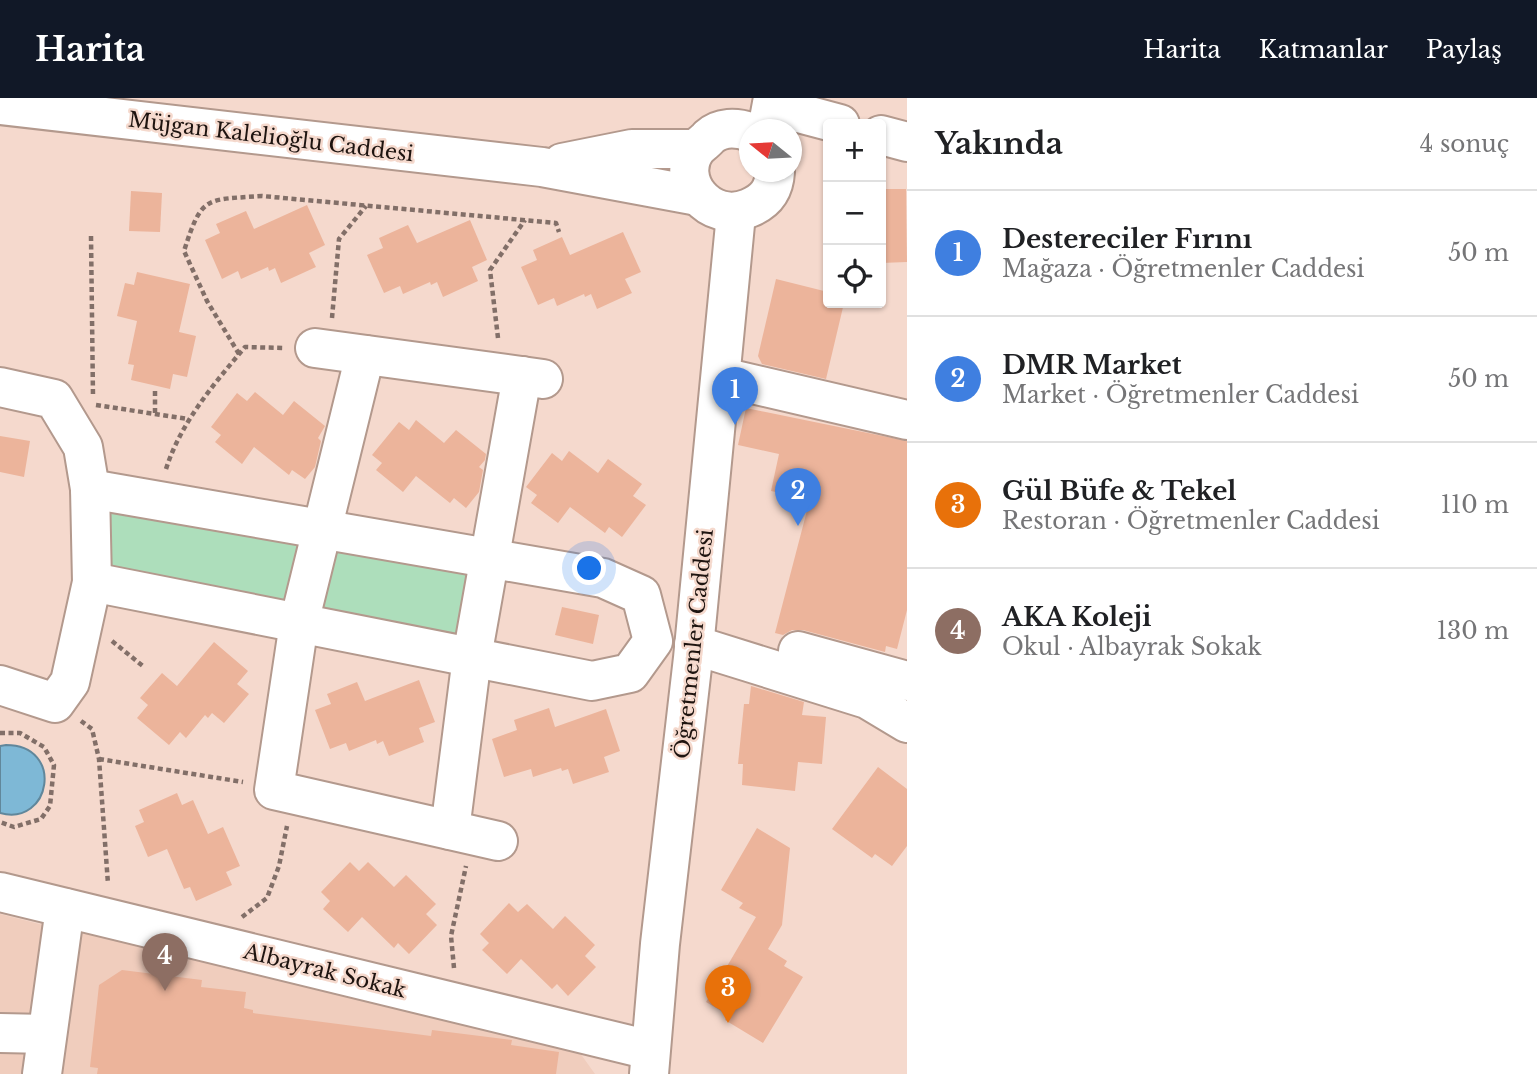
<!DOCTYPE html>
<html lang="tr">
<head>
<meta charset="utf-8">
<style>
	:root { --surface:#fff; --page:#f6f6f6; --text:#202124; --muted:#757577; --line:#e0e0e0; --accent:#111827 }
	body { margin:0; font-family:"Libre Baskerville",serif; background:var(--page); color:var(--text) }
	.controls { position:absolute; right:21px; top:21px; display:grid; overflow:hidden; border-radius:7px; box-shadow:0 2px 5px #0004 }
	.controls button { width:63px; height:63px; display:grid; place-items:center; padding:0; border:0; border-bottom:2px solid var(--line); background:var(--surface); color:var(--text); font:35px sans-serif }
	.compass { position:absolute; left:739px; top:21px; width:63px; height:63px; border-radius:50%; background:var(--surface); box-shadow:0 2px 5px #0004; rotate:288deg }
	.you { position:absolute; left:590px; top:471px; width:24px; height:24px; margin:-18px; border:5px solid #fff; border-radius:50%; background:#1a73e8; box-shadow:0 0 0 10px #1a73e833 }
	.badge { display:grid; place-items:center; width:46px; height:46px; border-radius:50%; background:var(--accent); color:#fff; font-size:23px; font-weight:700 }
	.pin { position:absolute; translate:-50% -58px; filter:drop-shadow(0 2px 4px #0008) }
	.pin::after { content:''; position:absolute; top:37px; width:24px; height:21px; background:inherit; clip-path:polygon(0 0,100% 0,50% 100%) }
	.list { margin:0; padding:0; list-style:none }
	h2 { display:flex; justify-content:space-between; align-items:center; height:91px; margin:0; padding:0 28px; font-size:30px }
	h2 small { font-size:23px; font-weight:400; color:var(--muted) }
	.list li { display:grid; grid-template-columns:46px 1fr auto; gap:21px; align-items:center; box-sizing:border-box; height:126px; padding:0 28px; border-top:2px solid var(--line) }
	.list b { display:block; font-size:26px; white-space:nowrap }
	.list p { margin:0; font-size:23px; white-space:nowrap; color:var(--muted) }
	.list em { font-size:23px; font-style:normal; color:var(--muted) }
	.icon { flex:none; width:38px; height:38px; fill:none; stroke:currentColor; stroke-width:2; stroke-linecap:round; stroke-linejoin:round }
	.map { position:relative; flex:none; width:907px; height:976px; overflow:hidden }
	header { display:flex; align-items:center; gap:42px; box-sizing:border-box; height:98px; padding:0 35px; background:var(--accent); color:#fff }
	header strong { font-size:33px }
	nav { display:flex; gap:38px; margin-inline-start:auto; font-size:24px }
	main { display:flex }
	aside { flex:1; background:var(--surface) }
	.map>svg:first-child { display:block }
	.built { fill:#f0cdbd }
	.green { fill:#addebb }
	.water { fill:#7eb8d6; stroke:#61879b; stroke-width:2 }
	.building { fill:#ecb49b }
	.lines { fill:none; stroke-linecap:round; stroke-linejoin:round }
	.minor-casing { stroke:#b3998d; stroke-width:42 }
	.major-casing { stroke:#b3998d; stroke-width:42 }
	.path { stroke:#826f68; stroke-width:4.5; stroke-dasharray:5 3.5; stroke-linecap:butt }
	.minor { stroke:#fff; stroke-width:38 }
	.major { stroke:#fff; stroke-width:38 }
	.labels { text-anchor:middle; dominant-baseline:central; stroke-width:5; stroke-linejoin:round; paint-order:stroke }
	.street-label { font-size:21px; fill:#1e1410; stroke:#f5d9cd }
</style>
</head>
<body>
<header>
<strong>Harita</strong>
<nav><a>Harita</a><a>Katmanlar</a><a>Paylaş</a></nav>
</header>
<main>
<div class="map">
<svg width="907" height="976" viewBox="0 0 907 976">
	<rect width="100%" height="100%" fill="#f5d9cd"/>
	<path class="built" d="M0,816L55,830H82L580,955L595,976H0Z"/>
	<g class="green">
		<path d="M118,406L301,441L286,509L110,471L106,414Z"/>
		<path d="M333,453L469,472L465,538L452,544L316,512Z"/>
	</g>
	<path class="water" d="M6,647C65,647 51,729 0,715V648Z"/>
	<g class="building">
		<path d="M881,91H906L907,164L881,165Z"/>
		<path d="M131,93L162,95L160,134L129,133Z"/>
		<path d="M307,107L325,147L309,155L316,169L281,185L275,170L269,173L268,169L241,181L238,173L222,181L205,142L220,135L216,126L246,113L254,131Z"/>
		<path d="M470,122L487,162L472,169L478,183L443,199L437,184L431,187L430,184L403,196L400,188L384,195L367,157L383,150L379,140L408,127L417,145Z"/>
		<path d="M623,134L641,174L625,181L632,195L597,211L591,196L585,199L584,196L557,208L554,200L538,207L521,169L537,162L533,152L562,139L570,157Z"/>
		<path d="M137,174L190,186L179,234L196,238L187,279L173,276L170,291L131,282L134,267L128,266L137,223L117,218L125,185L134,187Z"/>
		<path d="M776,181L828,194V205H844L826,281L762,266L758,258Z"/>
		<path d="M255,294L283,317L294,303L325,328L318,340L321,343L315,369L305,381L292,372L289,377L254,349L242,366L215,344L221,337L211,329L237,295L247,303Z"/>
		<path d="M746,310L907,343V512L897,551L886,548L885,554L803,532H792L783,537L775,535L810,401L771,393L779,356L738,347Z"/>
		<path d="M416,322L444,345L456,332L486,356L485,362L479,369L483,372L479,394L466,410L454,400L450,405L416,378L403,394L376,372L382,365L372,357L399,324L409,332Z"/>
		<path d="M0,338L30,343L24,379L0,374Z"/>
		<path d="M569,353L598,375L608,361L642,386L633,398L646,407L622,439L609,429L605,435L570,409L558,425L531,405L537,397L526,389L552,355L562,363Z"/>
		<path d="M562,509L599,517L593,546L555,537Z"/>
		<path d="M214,544L248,573L237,586L249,596L224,625L212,615L208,620L205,617L186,640L180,634L169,647L137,620L148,607L140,600L162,575L177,588Z"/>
		<path d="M419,582L435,624L419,630L424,644L389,658L383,643L377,646L376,642L349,653L346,645L330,651L315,612L331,606L327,596L357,584L365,603Z"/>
		<path d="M751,588L804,604L802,617L826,619L822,666L798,664L795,693L742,687L743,666H738L744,606H749Z"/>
		<path d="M549,610L555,629L606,611L620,653L604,659L609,674L573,686L568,671L562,673L561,670L533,679L531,671L504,679L492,641L517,632L514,622Z"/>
		<path d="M878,669L907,691V748L892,768L875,756L872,760L832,731Z"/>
		<path d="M177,695L182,707L193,702L208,736L223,729L240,768L226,774L232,787L196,803L190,789L184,791L167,751L148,759L135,728L144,724L139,712Z"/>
		<path d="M757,730L790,750L782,827L768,851L787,863L784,868L803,879L763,945L725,922L728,917L706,904L756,819L739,810L743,805L721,792Z"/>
		<path d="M350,764L359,773L368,764L394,789L406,777L436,806L426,816L437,827L409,856L398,845L394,850L362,819L348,834L323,811L330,803L321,794Z"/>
		<path d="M509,805L518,814L527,806L553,831L565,818L595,847L585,858L596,869L568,898L557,886L552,891L521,861L507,876L482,852L489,845L480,836Z"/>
		<path d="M122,872L202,882L201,889L246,894L244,910L253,912V915L431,938L432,932L512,942L511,947L559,954L556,976H97L98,970L90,969L99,887Z"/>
	</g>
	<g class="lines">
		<defs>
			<g id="minor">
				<path d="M0,7L542,69L698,98"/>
				<path d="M772,8L840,26"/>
				<path d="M881,37L907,44"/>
				<path d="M562,65L632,51H696"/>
				<path d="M315,250L543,281"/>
				<path d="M365,257L299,525L274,692L498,743"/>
				<path d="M722,279L907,322"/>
				<path d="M0,289L54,301L83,349L90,391L92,484L70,584L55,605L0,587"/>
				<path d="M90,391L603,480L641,497L653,543L630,575L592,583L92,484"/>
				<path d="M694,547L867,601L907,625"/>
				<path d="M798,553L907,583"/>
				<path d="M450,732L472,559L522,278"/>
				<path d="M0,794L650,952"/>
				<path d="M0,935L47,936"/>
				<path d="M42,976L65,810"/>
			</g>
			<g id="major">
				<path d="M767,32L773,0"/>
				<path d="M750,34C736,29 720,29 709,39C706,43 701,46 697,50C673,81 709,127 749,110C766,103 774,92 775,74"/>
				<path d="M649,976L660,846L693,560L736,116"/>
			</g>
		</defs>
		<use href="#minor" class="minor-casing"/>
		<use href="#major" class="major-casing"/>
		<g class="path">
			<path d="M91,138L93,299"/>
			<path d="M332,220L339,141L366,108"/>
			<path d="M498,240L490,172L525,122"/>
			<path d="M239,256L207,203L184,153C202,97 205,102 262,98L556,125L559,134"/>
			<path d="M155,293V316"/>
			<path d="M96,307L188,321"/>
			<path d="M166,371C181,324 214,286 245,249L283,250"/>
			<path d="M112,543L144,569"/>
			<path d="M81,623L92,631L99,661L108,786"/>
			<path d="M0,635H20L44,649L54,667L50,708L41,721L14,729L0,724"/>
			<path d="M99,661L243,684"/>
			<path d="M242,819L267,800L279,768L287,728"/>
			<path d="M454,870L451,838L466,768"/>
		</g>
		<use href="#minor" class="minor"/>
		<use href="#major" class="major"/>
	</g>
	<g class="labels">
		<g class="street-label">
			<text transform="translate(271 39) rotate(7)">Müjgan Kalelioğlu Caddesi</text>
			<text transform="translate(694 546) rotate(-84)">Öğretmenler Caddesi</text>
			<text transform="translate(325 873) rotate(14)">Albayrak Sokak</text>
		</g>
	</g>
</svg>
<div class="controls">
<button>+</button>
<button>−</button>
<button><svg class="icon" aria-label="locate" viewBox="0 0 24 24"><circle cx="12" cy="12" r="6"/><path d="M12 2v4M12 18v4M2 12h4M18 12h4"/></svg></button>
</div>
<svg class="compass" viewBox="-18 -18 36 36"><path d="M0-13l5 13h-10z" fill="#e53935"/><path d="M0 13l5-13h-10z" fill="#757577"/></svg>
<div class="you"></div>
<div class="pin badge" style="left:735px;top:327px;background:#3f7fe0">1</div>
<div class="pin badge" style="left:798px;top:428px;background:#3f7fe0">2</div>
<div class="pin badge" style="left:728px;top:925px;background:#e8710a">3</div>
<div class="pin badge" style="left:165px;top:893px;background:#8d6e63">4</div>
</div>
<aside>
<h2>Yakında<small>4 sonuç</small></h2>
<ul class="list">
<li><span class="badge" style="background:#3f7fe0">1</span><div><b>Destereciler Fırını</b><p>Mağaza · Öğretmenler Caddesi</p></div><em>50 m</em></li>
<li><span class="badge" style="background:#3f7fe0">2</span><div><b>DMR Market</b><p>Market · Öğretmenler Caddesi</p></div><em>50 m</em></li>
<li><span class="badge" style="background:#e8710a">3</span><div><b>Gül Büfe &amp; Tekel</b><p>Restoran · Öğretmenler Caddesi</p></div><em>110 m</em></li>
<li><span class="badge" style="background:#8d6e63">4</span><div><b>AKA Koleji</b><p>Okul · Albayrak Sokak</p></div><em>130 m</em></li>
</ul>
</aside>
</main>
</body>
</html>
